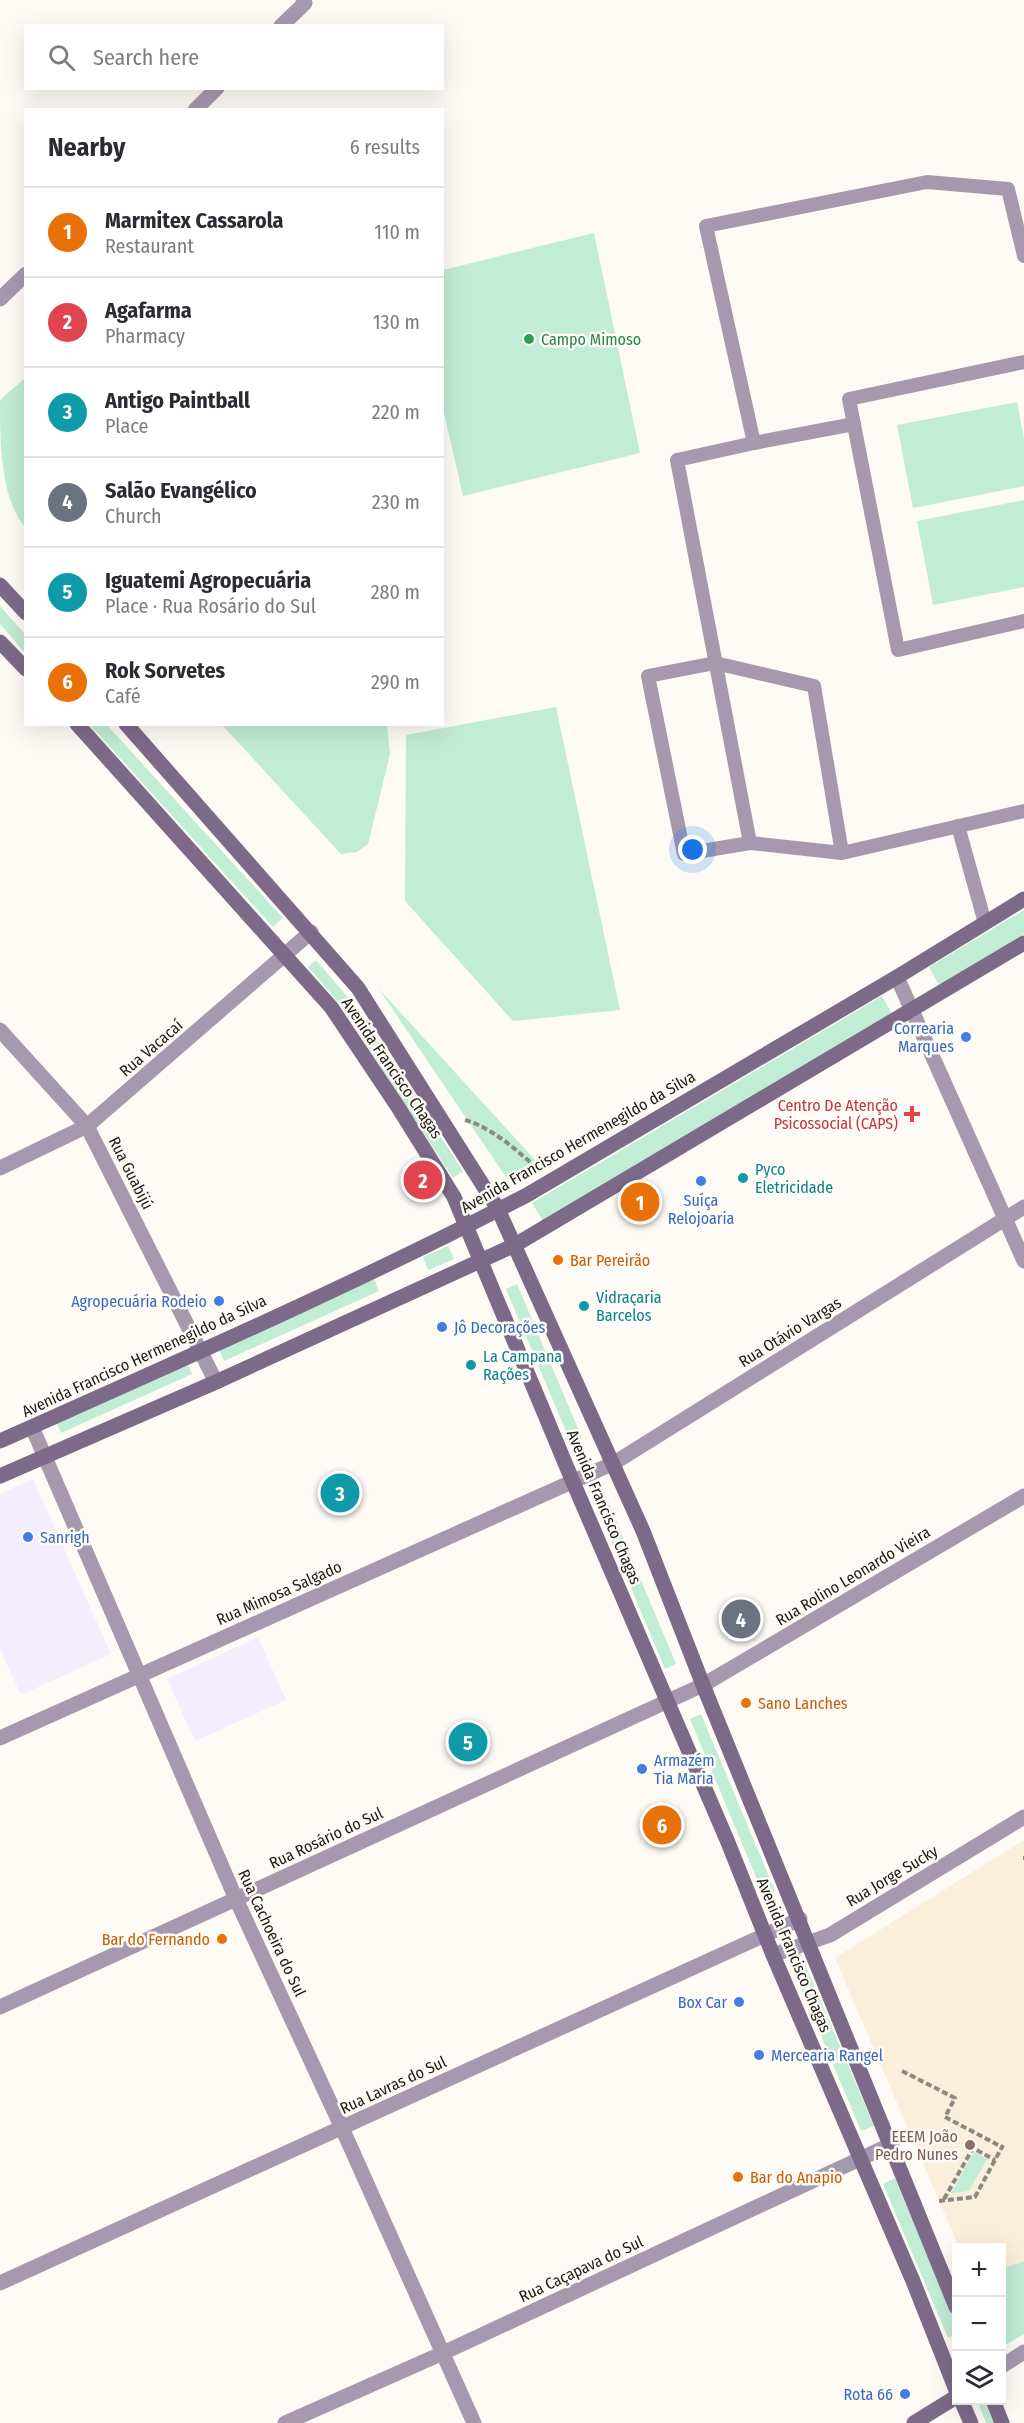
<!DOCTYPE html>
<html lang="en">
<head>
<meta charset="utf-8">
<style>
	:root { --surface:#fff; --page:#f7f7f7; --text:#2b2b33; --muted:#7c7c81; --line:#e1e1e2; --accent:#db2777 }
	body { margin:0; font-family:"Fira Sans Condensed",sans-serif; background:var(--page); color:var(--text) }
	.controls { position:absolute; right:18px; bottom:18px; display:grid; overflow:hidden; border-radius:0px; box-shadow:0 6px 24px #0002 }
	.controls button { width:54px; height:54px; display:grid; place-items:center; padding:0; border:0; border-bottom:2px solid var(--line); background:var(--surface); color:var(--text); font:30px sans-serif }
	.you { position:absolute; left:693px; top:850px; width:21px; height:21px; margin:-15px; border:4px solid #fff; border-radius:50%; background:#1a73e8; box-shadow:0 0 0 9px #1a73e833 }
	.badge { display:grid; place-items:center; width:39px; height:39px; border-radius:50%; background:var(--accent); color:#fff; font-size:20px; font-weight:700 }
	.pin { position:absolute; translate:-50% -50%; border:3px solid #fff; box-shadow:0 2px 6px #0006 }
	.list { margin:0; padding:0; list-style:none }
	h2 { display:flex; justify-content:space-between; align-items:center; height:78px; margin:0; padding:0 24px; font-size:26px }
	h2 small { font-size:20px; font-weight:400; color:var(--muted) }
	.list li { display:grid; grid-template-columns:39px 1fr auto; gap:18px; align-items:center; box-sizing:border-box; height:90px; padding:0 24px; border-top:2px solid var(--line) }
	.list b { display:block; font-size:22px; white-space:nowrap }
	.list p { margin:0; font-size:20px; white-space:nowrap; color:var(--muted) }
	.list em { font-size:20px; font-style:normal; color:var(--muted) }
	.icon { flex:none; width:33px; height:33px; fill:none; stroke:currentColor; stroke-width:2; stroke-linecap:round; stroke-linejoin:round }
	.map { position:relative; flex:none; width:1024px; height:2423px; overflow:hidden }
	.search { position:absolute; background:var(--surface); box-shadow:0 6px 24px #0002; left:24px; top:24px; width:420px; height:66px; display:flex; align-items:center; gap:15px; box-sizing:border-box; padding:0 21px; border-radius:0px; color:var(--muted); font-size:22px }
	.panel { position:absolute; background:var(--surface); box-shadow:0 6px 24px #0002; left:24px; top:108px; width:420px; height:618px; border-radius:0px }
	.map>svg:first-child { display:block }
	.industrial { fill:#f4edfe }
	.education { fill:#fbefdb }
	.green { fill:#c1ecd6 }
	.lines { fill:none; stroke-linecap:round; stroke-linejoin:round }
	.path { stroke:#8c8884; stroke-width:4; stroke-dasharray:6 3; stroke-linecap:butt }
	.lane { stroke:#a699ae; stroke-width:14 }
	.street { stroke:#a699ae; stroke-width:15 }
	.secondary { stroke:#7d6a88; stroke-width:15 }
	.leisure-dot { fill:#2e9e5b; stroke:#fefaf6; stroke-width:2 }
	.shop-dot { fill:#3f7fe0; stroke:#fefaf6; stroke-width:2 }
	.health-dot { fill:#e0444e; stroke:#fefaf6; stroke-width:2 }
	.culture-dot { fill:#0f9aa8; stroke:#fefaf6; stroke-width:2 }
	.food-dot { fill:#e8710a; stroke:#fefaf6; stroke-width:2 }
	.education-dot { fill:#8d6e63; stroke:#fefaf6; stroke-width:2 }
	.labels { text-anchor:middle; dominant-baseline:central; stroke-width:5; stroke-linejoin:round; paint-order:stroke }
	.leisure-label { font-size:16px; fill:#27864d; stroke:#fefaf6; text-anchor:start }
	.shop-label { font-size:16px; fill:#366cbe; stroke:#fefaf6; text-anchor:end }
	.street-label { font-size:16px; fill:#1e1a17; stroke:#fefaf6 }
	.health-label { font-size:16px; fill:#be3a42; stroke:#fefaf6; text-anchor:end }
	.culture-label { font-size:16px; fill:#0d838f; stroke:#fefaf6; text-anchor:start }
	.food-label { font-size:16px; fill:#c56008; stroke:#fefaf6; text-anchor:start }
	.education-label { font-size:16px; fill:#785e54; stroke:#fefaf6; text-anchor:end }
</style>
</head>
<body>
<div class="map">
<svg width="1024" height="2423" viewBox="0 0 1024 2423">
	<rect width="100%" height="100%" fill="#fefaf6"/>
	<g class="industrial">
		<path d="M33,1479L111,1654L21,1695L0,1649V1494Z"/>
		<path d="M258,1637L286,1700L195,1741L167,1679Z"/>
	</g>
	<path class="education" d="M1024,1840V2334L1004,2346L1002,2340V2248L959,2247L835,1958Z"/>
	<g class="green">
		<path d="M594,233L640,453L463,496L443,408V270Z"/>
		<path d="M25,378V527C0,497 0,441 0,400Z"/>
		<path d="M1017,402L1024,439V486L913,508L897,425Z"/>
		<path d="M1024,500V587L933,605L917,521Z"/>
		<path d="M0,606L25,634V653L0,624Z"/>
		<path d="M556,707L620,1010L513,1021L405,901L406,735Z"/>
		<path d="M90,725H107L283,918L273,927Z"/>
		<path d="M222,725H387L390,754L368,844L357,852L341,854Z"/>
		<path d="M1024,910V934L939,985L929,967Z"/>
		<path d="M316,960L350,1000L463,1171L453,1178L339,1003L308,967Z"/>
		<path d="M379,989L536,1161L508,1180Z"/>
		<path d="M882,996L892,1014L543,1221L532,1203Z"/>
		<path d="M448,1246L454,1259L428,1270L423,1257Z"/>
		<path d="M374,1279L379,1291L224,1361L219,1349Z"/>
		<path d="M517,1284L582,1438L571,1443L506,1289Z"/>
		<path d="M187,1362L192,1374L61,1433L55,1421Z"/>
		<path d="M602,1487L676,1664L665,1669L591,1492Z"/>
		<path d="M701,1714L775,1891L764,1896L690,1719Z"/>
		<path d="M799,1950L874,2126L861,2131L787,1955Z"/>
		<path d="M974,2152L987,2159L969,2191L951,2193Z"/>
		<path d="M895,2178L956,2324V2334L948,2338L883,2184Z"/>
		<path d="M1024,2261V2334L1004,2346L1002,2340V2269Z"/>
		<path d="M988,2401L998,2423H986L979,2405Z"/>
	</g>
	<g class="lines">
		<g class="path">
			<path d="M465,1120C493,1128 516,1150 538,1169"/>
			<path d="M1023,1858H1024"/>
			<path d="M902,2071L955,2098L945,2117L1002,2147L1003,2145"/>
			<path d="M944,2199L973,2148L995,2160"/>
			<path d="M939,2201L975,2197L1002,2147"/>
		</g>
		<g class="lane">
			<path d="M1024,362L849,399L898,650L1024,621"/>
			<path d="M754,443L706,226L927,182L1008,189L1024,256"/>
			<path d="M958,826L985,923"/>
			<path d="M750,843L677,460L754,443L854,424"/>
			<path d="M842,853L814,686L715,663L648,676L684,854L750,843L842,853L1024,811"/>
		</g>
		<g class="street">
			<path d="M281,26L305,3L303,0"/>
			<path d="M195,110L217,88"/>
			<path d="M0,299L26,274"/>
			<path d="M897,977L1024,1261"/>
			<path d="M0,1030L87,1126L216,1382"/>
			<path d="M0,1168L87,1126L311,932"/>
			<path d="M32,1427L236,1899L342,2128L474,2423"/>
			<path d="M0,1738L614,1463L1024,1207"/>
			<path d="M773,1955L830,1935L1024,1817"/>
			<path d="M0,2007L703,1685L1024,1496"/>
			<path d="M0,2283L800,1919"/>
			<path d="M1002,2366L1024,2352"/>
			<path d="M285,2423L443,2353L892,2144"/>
		</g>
		<g class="secondary">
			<path d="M0,585L26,613"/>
			<path d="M0,642L26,669"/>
			<path d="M77,724L331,1007L398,1107L454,1197L573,1482L727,1840L773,1955L913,2281L956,2390"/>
			<path d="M126,724L358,988L498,1209L643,1531L703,1685L956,2307"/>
			<path d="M0,1441C177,1362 355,1284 527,1195L897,977L1024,899"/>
			<path d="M0,1476L216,1382L515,1245L1024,943"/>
			<path d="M961,2400L971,2423"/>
			<path d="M993,2400L1002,2423"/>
			<path d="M914,2423L956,2397"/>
		</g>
	</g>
	<circle class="leisure-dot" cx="529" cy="339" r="6"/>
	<g class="shop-dot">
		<circle cx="966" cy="1037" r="6"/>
		<circle cx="701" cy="1181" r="6"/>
		<circle cx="219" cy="1301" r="6"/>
		<circle cx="442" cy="1327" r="6"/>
		<circle cx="28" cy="1537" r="6"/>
		<circle cx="642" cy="1769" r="6"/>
		<circle cx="739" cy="2002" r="6"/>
		<circle cx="759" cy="2055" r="6"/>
		<circle cx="905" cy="2394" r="6"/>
	</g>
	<path class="health-dot" d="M909 1105h6v6h6v6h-6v6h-6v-6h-6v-6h6z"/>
	<g class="culture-dot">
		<circle cx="743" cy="1178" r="6"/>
		<circle cx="584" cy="1306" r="6"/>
		<circle cx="471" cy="1365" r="6"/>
	</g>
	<g class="food-dot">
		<circle cx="558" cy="1260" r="6"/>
		<circle cx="746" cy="1703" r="6"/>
		<circle cx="222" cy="1939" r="6"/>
		<circle cx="738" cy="2177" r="6"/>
	</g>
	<circle class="education-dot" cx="970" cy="2145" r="6"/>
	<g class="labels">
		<g class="leisure-label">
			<text x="541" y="339">Campo Mimoso</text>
		</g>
		<g class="shop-label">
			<text x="954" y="1028">Correaria<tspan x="954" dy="18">Marques</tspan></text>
			<text x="701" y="1200" text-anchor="middle">Suíça<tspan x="701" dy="18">Relojoaria</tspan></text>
			<text x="207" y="1301">Agropecuária Rodeio</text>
			<text x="454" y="1327" text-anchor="start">Jô Decorações</text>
			<text x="40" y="1537" text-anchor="start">Sanrigh</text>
			<text x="654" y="1760" text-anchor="start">Armazém<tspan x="654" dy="18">Tia Maria</tspan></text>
			<text x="727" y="2002">Box Car</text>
			<text x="771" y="2055" text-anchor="start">Mercearia Rangel</text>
			<text x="893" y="2394">Rota 66</text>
		</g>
		<g class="street-label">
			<text transform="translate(151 1048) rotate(-41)">Rua Vacacaí</text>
			<text transform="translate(392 1068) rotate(56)">Avenida Francisco Chagas</text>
			<text transform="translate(578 1142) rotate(-30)">Avenida Francisco Hermenegildo da Silva</text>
			<text transform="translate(131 1173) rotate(63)">Rua Guabijú</text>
			<text transform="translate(790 1332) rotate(-32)">Rua Otávio Vargas</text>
			<text transform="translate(144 1356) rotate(-25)">Avenida Francisco Hermenegildo da Silva</text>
			<text transform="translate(604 1507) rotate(67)">Avenida Francisco Chagas</text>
			<text transform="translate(853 1576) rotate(-31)">Rua Rolino Leonardo Vieira</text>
			<text transform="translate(279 1593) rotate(-24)">Rua Mimosa Salgado</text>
			<text transform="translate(326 1838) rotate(-25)">Rua Rosário do Sul</text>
			<text transform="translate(892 1876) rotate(-31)">Rua Jorge Sucky</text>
			<text transform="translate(272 1933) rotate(65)">Rua Cachoeira do Sul</text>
			<text transform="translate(794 1955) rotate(67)">Avenida Francisco Chagas</text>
			<text transform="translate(393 2085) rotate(-25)">Rua Lavras do Sul</text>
			<text transform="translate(581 2269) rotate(-25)">Rua Caçapava do Sul</text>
		</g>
		<g class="health-label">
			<text x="898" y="1105">Centro De Atenção<tspan x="898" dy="18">Psicossocial (CAPS)</tspan></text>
		</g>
		<g class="culture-label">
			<text x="755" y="1169">Pyco<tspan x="755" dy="18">Eletricidade</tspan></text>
			<text x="596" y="1297">Vidraçaria<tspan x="596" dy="18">Barcelos</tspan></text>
			<text x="483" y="1356">La Campana<tspan x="483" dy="18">Rações</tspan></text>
		</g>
		<g class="food-label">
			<text x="570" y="1260">Bar Pereirão</text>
			<text x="758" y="1703">Sano Lanches</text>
			<text x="210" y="1939" text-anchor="end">Bar do Fernando</text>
			<text x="750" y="2177">Bar do Anapio</text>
		</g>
		<g class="education-label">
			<text x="958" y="2136">EEEM João<tspan x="958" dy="18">Pedro Nunes</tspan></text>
		</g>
	</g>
</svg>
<div class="controls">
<button>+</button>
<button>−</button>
<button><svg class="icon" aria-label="layers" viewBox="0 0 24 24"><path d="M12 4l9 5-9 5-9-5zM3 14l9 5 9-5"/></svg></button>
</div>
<div class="you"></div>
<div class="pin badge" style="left:640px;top:1202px;background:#e8710a">1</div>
<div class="pin badge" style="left:423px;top:1180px;background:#e0444e">2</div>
<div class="pin badge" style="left:340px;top:1493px;background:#0f9aa8">3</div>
<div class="pin badge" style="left:741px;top:1619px;background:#6b7280">4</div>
<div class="pin badge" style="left:468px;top:1742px;background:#0f9aa8">5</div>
<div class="pin badge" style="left:662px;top:1825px;background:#e8710a">6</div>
<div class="search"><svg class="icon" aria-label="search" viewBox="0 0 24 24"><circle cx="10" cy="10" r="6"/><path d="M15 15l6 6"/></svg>Search here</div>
<section class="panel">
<h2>Nearby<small>6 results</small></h2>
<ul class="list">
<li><span class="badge" style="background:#e8710a">1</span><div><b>Marmitex Cassarola</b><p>Restaurant</p></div><em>110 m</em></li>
<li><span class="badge" style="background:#e0444e">2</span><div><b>Agafarma</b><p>Pharmacy</p></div><em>130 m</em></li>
<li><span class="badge" style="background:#0f9aa8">3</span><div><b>Antigo Paintball</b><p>Place</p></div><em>220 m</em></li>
<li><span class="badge" style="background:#6b7280">4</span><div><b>Salão Evangélico</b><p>Church</p></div><em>230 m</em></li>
<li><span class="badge" style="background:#0f9aa8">5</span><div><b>Iguatemi Agropecuária</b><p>Place · Rua Rosário do Sul</p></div><em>280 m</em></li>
<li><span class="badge" style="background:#e8710a">6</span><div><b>Rok Sorvetes</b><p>Café</p></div><em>290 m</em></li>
</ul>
</section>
</div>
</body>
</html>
